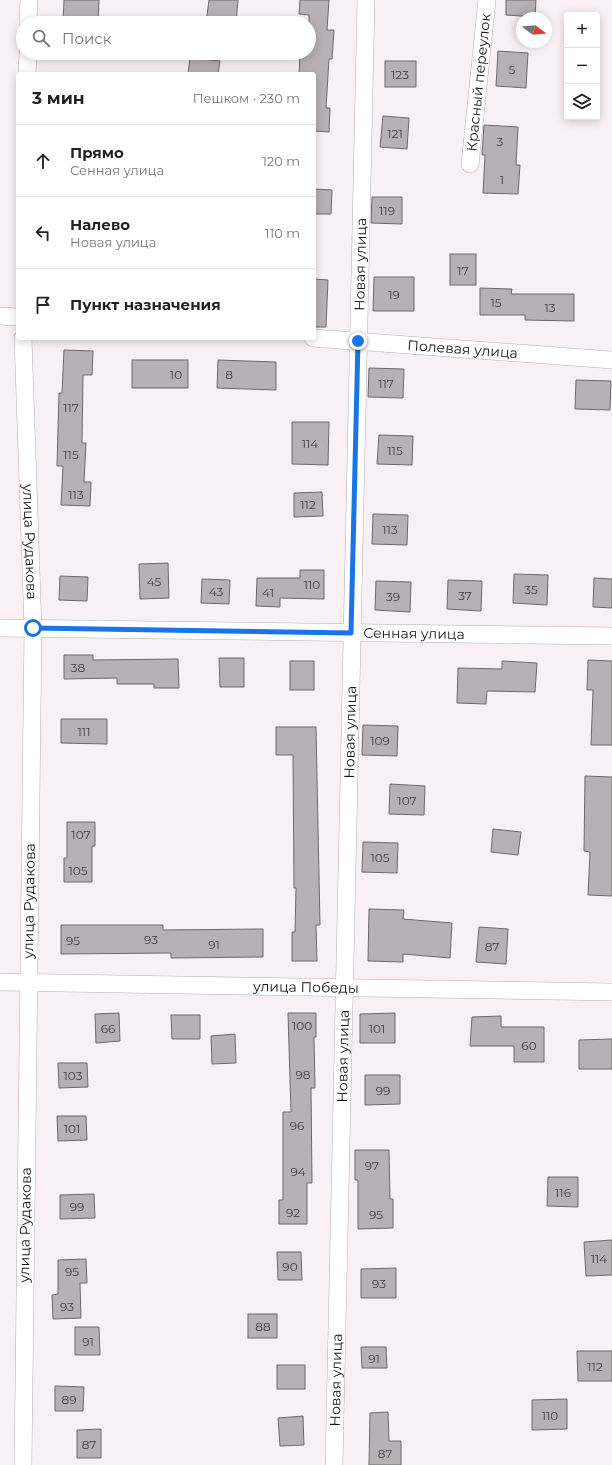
<!DOCTYPE html>
<html lang="ru">
<head>
<meta charset="utf-8">
<style>
	:root { --surface:#fff; --page:#f2f2f2; --text:#222; --muted:#767676; --line:#e0e0e0 }
	body { margin:0; font-family:Montserrat,sans-serif; background:var(--page); color:var(--text) }
	.controls { position:absolute; right:12px; top:12px; display:grid; overflow:hidden; border-radius:4px; box-shadow:0 2px 10px #0003 }
	.controls button { width:36px; height:36px; display:grid; place-items:center; padding:0; border:0; border-bottom:1px solid var(--line); background:var(--surface); color:var(--text); font:20px sans-serif }
	.compass { position:absolute; left:516px; top:12px; width:36px; height:36px; border-radius:50%; background:var(--surface); box-shadow:0 2px 10px #0003; rotate:106deg }
	.stop { position:absolute; width:12px; height:12px; margin:-9px; border:3px solid #1a73e8; border-radius:50%; background:#fff }
	.stop.end { background:#1a73e8; border-color:#fff; box-shadow:0 1px 4px #0008 }
	.list { margin:0; padding:0; list-style:none }
	h2 { display:flex; justify-content:space-between; align-items:center; height:52px; margin:0; padding:0 16px; font-size:17px }
	h2 small { font-size:13px; font-weight:400; color:var(--muted) }
	.list li { display:grid; grid-template-columns:26px 1fr auto; gap:12px; align-items:center; box-sizing:border-box; height:72px; padding:0 16px; border-top:1px solid var(--line) }
	.list b { display:block; font-size:15px; white-space:nowrap }
	.list p { margin:0; font-size:13px; white-space:nowrap; color:var(--muted) }
	.list em { font-size:13px; font-style:normal; color:var(--muted) }
	.icon { flex:none; width:22px; height:22px; fill:none; stroke:currentColor; stroke-width:2; stroke-linecap:round; stroke-linejoin:round }
	.map { position:relative; flex:none; width:612px; height:1465px; overflow:hidden }
	.search { position:absolute; background:var(--surface); box-shadow:0 2px 10px #0003; left:16px; top:16px; width:300px; height:44px; display:flex; align-items:center; gap:10px; box-sizing:border-box; padding:0 14px; border-radius:22px; color:var(--muted); font-size:15px }
	.panel { position:absolute; background:var(--surface); box-shadow:0 2px 10px #0003; left:16px; top:72px; width:300px; height:268px; border-radius:4px }
	.map>svg:first-child { display:block }
	.building { fill:#b8b0b4; stroke:#6f686b }
	.lines { fill:none; stroke-linecap:round; stroke-linejoin:round }
	.minor-casing { stroke:#b6aeb2; stroke-width:18 }
	.minor { stroke:#fff; stroke-width:17 }
	.route { stroke:#1a73e8; stroke-width:5 }
	.labels { text-anchor:middle; dominant-baseline:central; stroke-width:4; stroke-linejoin:round; paint-order:stroke }
	.number-label { font-size:12px; fill:#403c3e }
	.street-label { font-size:14px; fill:#181617; stroke:#fff }
</style>
</head>
<body>
<div class="map">
<svg width="612" height="1465" viewBox="0 0 612 1465">
	<rect width="100%" height="100%" fill="#f8f0f4"/>
	<g class="building">
		<path d="M64,0H99L98,23H63Z"/>
		<path d="M209,0H238L236,23H206Z"/>
		<path d="M300,0H329L327,30H334L332,59H329L326,108H330L329,132L314,131V74H299L300,53H309V15L299,14Z"/>
		<path d="M506,0H536L535,17L506,15Z"/>
		<path d="M498,51L528,53L526,88L496,86Z"/>
		<path d="M190,58L220,61L218,74H188Z"/>
		<rect x="385" y="61" width="31" height="26"/>
		<path d="M383,116L409,118L407,149L380,147Z"/>
		<path d="M484,125L518,127L516,165H520L518,194L483,193L485,155H482Z"/>
		<path d="M314,189L332,190L331,214H314Z"/>
		<path d="M372,197H402V224L371,223Z"/>
		<rect x="450" y="254" width="26" height="31"/>
		<path d="M374,277H414V311H373Z"/>
		<path d="M314,279L328,280L326,327H314Z"/>
		<path d="M480,288L512,289L511,294H574V321L525,320V315H480Z"/>
		<path d="M64,350L93,351L92,375H83L82,443H86L84,482H91L90,506L61,505L63,466H57L59,393H62Z"/>
		<rect x="132" y="360" width="56" height="28"/>
		<path d="M218,360L276,362V390L217,388Z"/>
		<path d="M369,368L404,369L403,398L368,397Z"/>
		<path d="M576,380L611,381L610,410L575,409Z"/>
		<path d="M292,422H329L328,465L292,464Z"/>
		<path d="M379,435L413,436L412,465L377,464Z"/>
		<path d="M322,492L323,516L294,517V493Z"/>
		<path d="M373,514L408,515L407,545L372,544Z"/>
		<path d="M168,563L169,598L140,599L139,564Z"/>
		<path d="M300,570H324V599L280,598V607L256,606L257,578H300Z"/>
		<path d="M514,574L548,575L547,605L513,603Z"/>
		<path d="M60,576L88,577L87,601L59,600Z"/>
		<path d="M594,578L612,579V608L593,607Z"/>
		<path d="M202,579L230,580L229,604L201,603Z"/>
		<path d="M448,580L482,581L481,611L447,609Z"/>
		<path d="M376,581L411,582L410,612L375,610Z"/>
		<path d="M64,655H93V660L178,659L179,688H154V684H117V678L64,679Z"/>
		<path d="M219,658H244V687H220Z"/>
		<path d="M588,660L612,661V745H591L593,690H587Z"/>
		<rect x="290" y="661" width="24" height="29"/>
		<path d="M502,661L537,663L535,692L487,691L486,704L457,703L458,668L502,669Z"/>
		<path d="M61,719H107V744L61,743Z"/>
		<path d="M363,725L398,726L397,756L362,755Z"/>
		<path d="M276,727H316L320,925H316L317,961H292V932H295L296,888H294L293,755H276Z"/>
		<path d="M585,776L612,777V896L588,895L590,852L584,851Z"/>
		<path d="M390,784L425,786L424,815L389,814Z"/>
		<path d="M67,822H95V846H92V882H64V858H67Z"/>
		<path d="M493,829L521,832L518,855L491,852Z"/>
		<path d="M363,842L398,843L397,873L362,872Z"/>
		<path d="M369,909L404,910L403,919L452,923L450,958L403,954V962L368,961Z"/>
		<path d="M61,925H163V930L263,929V957L171,958V953L61,954Z"/>
		<path d="M479,927L508,929L506,964L476,962Z"/>
		<path d="M119,1013L120,1041L96,1043L95,1014Z"/>
		<path d="M288,1013H316V1037H314L315,1088H311L312,1183H307V1224H279V1200H283V1112H291Z"/>
		<path d="M395,1013V1043H360V1014Z"/>
		<path d="M171,1015H200V1039H172Z"/>
		<path d="M501,1016V1027H544V1062H514V1046H470L472,1017Z"/>
		<path d="M235,1034L236,1063L212,1064L211,1036Z"/>
		<path d="M612,1039V1069H579V1040Z"/>
		<path d="M58,1063H87L88,1087L59,1088Z"/>
		<path d="M365,1075H400V1104L365,1105Z"/>
		<path d="M57,1116H86L87,1140L58,1141Z"/>
		<path d="M355,1150H389L390,1199H393V1228L358,1229V1180H355Z"/>
		<path d="M548,1177H578V1207L547,1206Z"/>
		<path d="M94,1194L95,1218L60,1219V1195Z"/>
		<path d="M612,1240V1275L586,1276L584,1242Z"/>
		<path d="M277,1252H301L302,1280H278Z"/>
		<path d="M86,1259L87,1283H80L81,1318L53,1319L52,1295L58,1294V1260Z"/>
		<path d="M396,1268V1298H361V1269Z"/>
		<rect x="248" y="1314" width="29" height="24"/>
		<path d="M75,1327H99L100,1355H75Z"/>
		<path d="M361,1347H386L387,1368H362Z"/>
		<path d="M577,1351H612V1381H578Z"/>
		<rect x="277" y="1365" width="28" height="24"/>
		<path d="M55,1386L84,1387L83,1411H55Z"/>
		<path d="M567,1399V1429L532,1430V1400Z"/>
		<path d="M388,1412L389,1441H401V1465H369L370,1413Z"/>
		<path d="M303,1416L304,1445L280,1446L278,1418Z"/>
		<path d="M101,1429V1458H77V1430Z"/>
	</g>
	<g class="lines">
		<defs>
			<g id="minor">
				<path d="M28,23L29,0"/>
				<path d="M27,74L28,53"/>
				<path id="s1" d="M470,164L487,0"/>
				<path d="M0,316L18,317"/>
				<path id="s2" d="M23,338L33,629L23,1465"/>
				<path id="s3" d="M313,338L612,360"/>
				<path id="s4" d="M0,628L612,636"/>
				<path id="s5" d="M0,982L612,992"/>
				<path id="s6" d="M334,1465L366,0"/>
			</g>
		</defs>
		<use href="#minor" class="minor-casing"/>
		<use href="#minor" class="minor"/>
	</g>
	<g class="lines">
		<path class="route" d="M33,628L351,633L358,341"/>
	</g>
	<g class="labels">
		<g class="number-label">
			<text x="512" y="69">5</text>
			<text x="400" y="74">123</text>
			<text x="395" y="133">121</text>
			<text x="500" y="141">3</text>
			<text x="502" y="179">1</text>
			<text x="387" y="210">119</text>
			<text x="463" y="270">17</text>
			<text x="394" y="294">19</text>
			<text x="496" y="302">15</text>
			<text x="550" y="307">13</text>
			<text x="176" y="374">10</text>
			<text x="229" y="374">8</text>
			<text x="386" y="383">117</text>
			<text x="71" y="407">117</text>
			<text x="310" y="443">114</text>
			<text x="395" y="450">115</text>
			<text x="71" y="454">115</text>
			<text x="76" y="494">113</text>
			<text x="308" y="504">112</text>
			<text x="390" y="529">113</text>
			<text x="154" y="581">45</text>
			<text x="312" y="584">110</text>
			<text x="531" y="589">35</text>
			<text x="216" y="591">43</text>
			<text x="268" y="592">41</text>
			<text x="465" y="595">37</text>
			<text x="393" y="596">39</text>
			<text x="78" y="667">38</text>
			<text x="84" y="731">111</text>
			<text x="380" y="740">109</text>
			<text x="407" y="800">107</text>
			<text x="81" y="834">107</text>
			<text x="380" y="857">105</text>
			<text x="78" y="870">105</text>
			<text x="151" y="939">93</text>
			<text x="73" y="940">95</text>
			<text x="214" y="944">91</text>
			<text x="492" y="946">87</text>
			<text x="302" y="1025">100</text>
			<text x="108" y="1028">66</text>
			<text x="377" y="1028">101</text>
			<text x="529" y="1045">60</text>
			<text x="303" y="1074">98</text>
			<text x="73" y="1075">103</text>
			<text x="383" y="1090">99</text>
			<text x="297" y="1125">96</text>
			<text x="72" y="1128">101</text>
			<text x="372" y="1165">97</text>
			<text x="298" y="1171">94</text>
			<text x="563" y="1192">116</text>
			<text x="77" y="1206">99</text>
			<text x="293" y="1212">92</text>
			<text x="376" y="1214">95</text>
			<text x="599" y="1258">114</text>
			<text x="290" y="1266">90</text>
			<text x="72" y="1271">95</text>
			<text x="379" y="1283">93</text>
			<text x="67" y="1306">93</text>
			<text x="263" y="1326">88</text>
			<text x="88" y="1341">91</text>
			<text x="374" y="1358">91</text>
			<text x="595" y="1366">112</text>
			<text x="69" y="1399">89</text>
			<text x="550" y="1415">110</text>
			<text x="89" y="1444">87</text>
			<text x="385" y="1453">87</text>
		</g>
		<g class="street-label">
			<text stroke="none"><textPath href="#s1" startOffset="82">Красный переулок</textPath></text>
			<text stroke="none"><textPath href="#s6" startOffset="1201">Новая улица</textPath></text>
			<text stroke="none"><textPath href="#s3" startOffset="150">Полевая улица</textPath></text>
			<text stroke="none"><textPath href="#s2" startOffset="204">улица Рудакова</textPath></text>
			<text stroke="none"><textPath href="#s4" startOffset="414">Сенная улица</textPath></text>
			<text stroke="none"><textPath href="#s6" startOffset="733">Новая улица</textPath></text>
			<text transform="translate(29 901) rotate(-89)">улица Рудакова</text>
			<text stroke="none"><textPath href="#s5" startOffset="306">улица Победы</textPath></text>
			<text stroke="none"><textPath href="#s6" startOffset="409">Новая улица</textPath></text>
			<text transform="translate(25 1225) rotate(-89)">улица Рудакова</text>
			<text stroke="none"><textPath href="#s6" startOffset="85">Новая улица</textPath></text>
		</g>
	</g>
</svg>
<div class="controls">
<button>+</button>
<button>−</button>
<button><svg class="icon" aria-label="layers" viewBox="0 0 24 24"><path d="M12 4l9 5-9 5-9-5zM3 14l9 5 9-5"/></svg></button>
</div>
<svg class="compass" viewBox="-18 -18 36 36"><path d="M0-13l5 13h-10z" fill="#e53935"/><path d="M0 13l5-13h-10z" fill="#767676"/></svg>
<div class="stop" style="left:33px;top:628px"></div>
<div class="stop end" style="left:358px;top:341px"></div>
<div class="search"><svg class="icon" aria-label="search" viewBox="0 0 24 24"><circle cx="10" cy="10" r="6"/><path d="M15 15l6 6"/></svg>Поиск</div>
<section class="panel">
<h2>3 мин<small>Пешком · 230 m</small></h2>
<ul class="list">
<li><svg class="icon" aria-label="ahead" viewBox="0 0 24 24"><path d="M12 20V5M6 11l6-6 6 6"/></svg><div><b>Прямо</b><p>Сенная улица</p></div><em>120 m</em></li>
<li><svg class="icon" aria-label="left" viewBox="0 0 24 24"><path d="M17 20v-9H6M10 6l-5 5 5 5"/></svg><div><b>Налево</b><p>Новая улица</p></div><em>110 m</em></li>
<li><svg class="icon" aria-label="arrive" viewBox="0 0 24 24"><path d="M6 21V4h12l-3 4 3 4H6"/></svg><div><b>Пункт назначения</b></div></li>
</ul>
</section>
</div>
</body>
</html>
